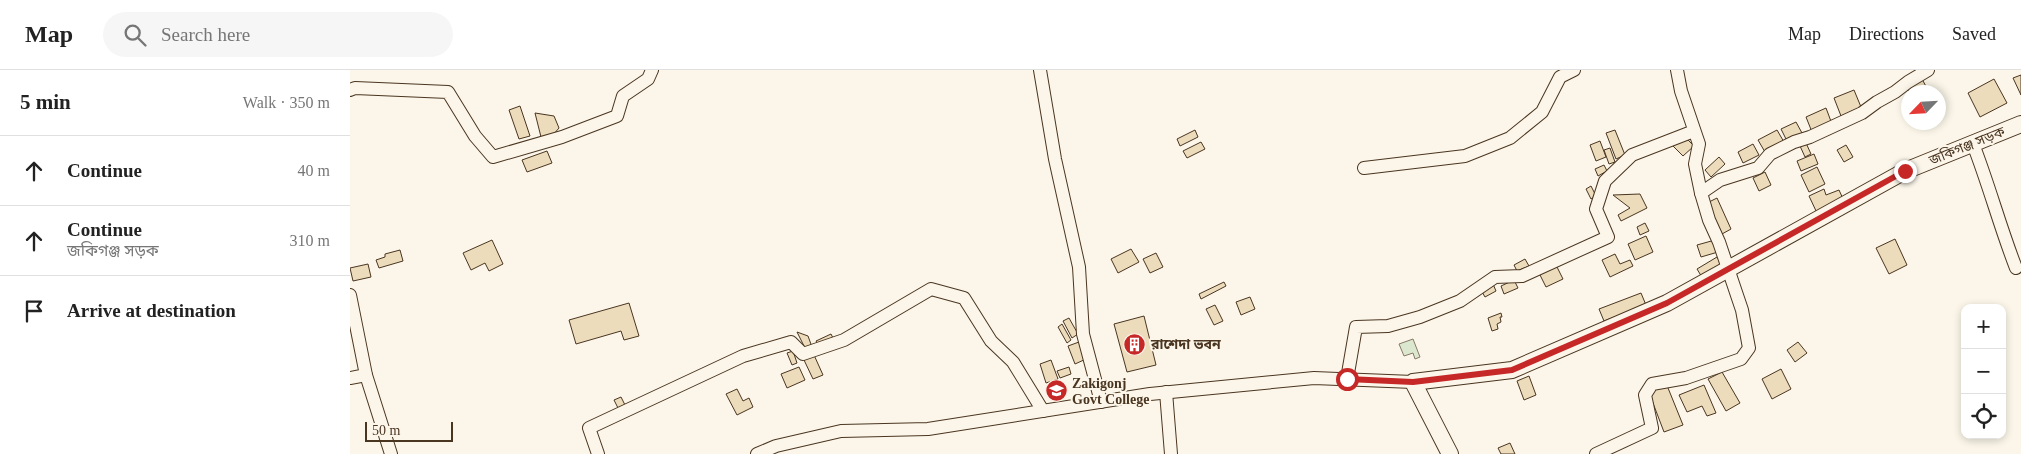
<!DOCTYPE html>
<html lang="en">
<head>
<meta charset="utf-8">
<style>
	:root { --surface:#fff; --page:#f6f6f6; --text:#222; --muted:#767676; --line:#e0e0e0 }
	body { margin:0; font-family:"Times New Roman","Noto Sans Bengali",serif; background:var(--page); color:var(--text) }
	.controls { position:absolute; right:15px; bottom:15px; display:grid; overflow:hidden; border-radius:10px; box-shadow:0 2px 8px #0003 }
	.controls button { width:45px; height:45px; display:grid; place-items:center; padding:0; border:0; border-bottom:1px solid var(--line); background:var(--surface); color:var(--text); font:25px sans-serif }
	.compass { position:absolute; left:1551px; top:15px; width:45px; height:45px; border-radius:50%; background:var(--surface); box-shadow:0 2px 8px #0003; rotate:245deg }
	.scale { position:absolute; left:15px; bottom:12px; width:88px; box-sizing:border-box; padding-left:5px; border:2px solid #4a3520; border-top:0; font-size:14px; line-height:18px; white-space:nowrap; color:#4a3520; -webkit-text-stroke:4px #fbf6e9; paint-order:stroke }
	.stop { position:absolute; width:15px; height:15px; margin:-11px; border:4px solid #c62828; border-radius:50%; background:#fff }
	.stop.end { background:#c62828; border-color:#fff; box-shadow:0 1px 5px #0008 }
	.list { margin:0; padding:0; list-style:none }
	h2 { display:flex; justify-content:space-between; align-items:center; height:65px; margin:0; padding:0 20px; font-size:21px }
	h2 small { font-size:16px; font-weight:400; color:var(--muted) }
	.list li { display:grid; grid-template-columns:32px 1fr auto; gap:15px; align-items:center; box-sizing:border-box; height:70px; padding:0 20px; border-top:1px solid var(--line) }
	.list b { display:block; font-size:19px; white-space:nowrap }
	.list p { margin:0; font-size:16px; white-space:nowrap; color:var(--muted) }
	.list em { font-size:16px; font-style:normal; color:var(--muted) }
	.icon { flex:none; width:28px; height:28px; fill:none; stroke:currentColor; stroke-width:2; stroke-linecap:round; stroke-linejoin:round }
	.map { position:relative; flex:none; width:1671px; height:384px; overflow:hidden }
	header { display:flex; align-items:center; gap:30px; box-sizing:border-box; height:70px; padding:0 25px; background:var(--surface); border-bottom:1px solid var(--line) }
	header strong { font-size:24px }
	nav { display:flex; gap:28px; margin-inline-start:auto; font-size:18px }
	.search { width:350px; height:45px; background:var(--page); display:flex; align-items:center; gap:12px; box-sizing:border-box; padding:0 18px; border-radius:28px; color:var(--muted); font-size:19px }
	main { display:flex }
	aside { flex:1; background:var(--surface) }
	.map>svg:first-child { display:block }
	.green { fill:#dce7d0; stroke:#887966 }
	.building { fill:#ecdcbc; stroke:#4a3520 }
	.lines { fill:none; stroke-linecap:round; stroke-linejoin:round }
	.minor-casing { stroke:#4a3520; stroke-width:14 }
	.major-casing { stroke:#4a3520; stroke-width:18 }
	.minor { stroke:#fbf6e9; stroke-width:12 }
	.major { stroke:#fbf6e9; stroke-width:16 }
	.route { stroke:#c62828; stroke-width:6 }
	.labels { text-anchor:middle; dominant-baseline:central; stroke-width:4; stroke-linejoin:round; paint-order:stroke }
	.street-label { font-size:14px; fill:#4a3520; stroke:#fbf6e9 }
	.poi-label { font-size:14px; font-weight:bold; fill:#4a3520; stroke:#fbf6e9; text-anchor:start }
</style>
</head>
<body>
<header>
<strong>Map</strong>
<div class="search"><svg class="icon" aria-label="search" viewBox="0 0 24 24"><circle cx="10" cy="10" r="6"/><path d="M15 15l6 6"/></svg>Search here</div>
<nav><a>Map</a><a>Directions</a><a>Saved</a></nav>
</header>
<main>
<aside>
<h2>5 min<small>Walk · 350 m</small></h2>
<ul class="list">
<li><svg class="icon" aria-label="ahead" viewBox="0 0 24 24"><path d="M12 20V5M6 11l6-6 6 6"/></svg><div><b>Continue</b></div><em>40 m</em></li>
<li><svg class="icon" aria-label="ahead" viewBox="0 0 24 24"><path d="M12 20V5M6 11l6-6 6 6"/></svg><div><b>Continue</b><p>জকিগঞ্জ সড়ক</p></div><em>310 m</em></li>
<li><svg class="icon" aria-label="arrive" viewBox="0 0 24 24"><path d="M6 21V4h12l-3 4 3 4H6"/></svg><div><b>Arrive at destination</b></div></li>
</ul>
</aside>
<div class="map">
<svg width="1671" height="384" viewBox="0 0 1671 384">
	<rect width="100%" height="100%" fill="#fbf6e9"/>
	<path class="green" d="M1063,269L1070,287L1065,289L1063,283L1054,286L1049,274Z"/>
	<g class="building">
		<path d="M1671,5V25L1663,8Z"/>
		<path d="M1572,9L1579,22H1559L1556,17Z"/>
		<path d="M1644,9L1657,33L1630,47L1618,23Z"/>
		<path d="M1504,20L1511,37L1491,46L1484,28Z"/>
		<path d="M170,36L180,66L169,69L159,40Z"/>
		<path d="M1476,38L1482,54L1462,62L1456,47Z"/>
		<path d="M185,43L204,46L209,58L202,66L191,67Z"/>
		<path d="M1446,52L1452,63L1437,71L1431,59Z"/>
		<path d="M845,60L848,67L830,76L827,69Z"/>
		<path d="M1265,60L1275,85L1266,89L1256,63Z"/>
		<path d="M1427,60L1434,72L1415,82L1408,70Z"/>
		<path d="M1334,66L1344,76L1333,86L1323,76Z"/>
		<path d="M1250,71L1256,87L1246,91L1240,75Z"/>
		<path d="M851,72L855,79L837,88L833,81Z"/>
		<path d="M1456,73L1461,84L1455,87L1450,76Z"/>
		<path d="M1403,74L1409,85L1393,93L1388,82Z"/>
		<path d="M1496,75L1503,87L1494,92L1487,80Z"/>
		<path d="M1260,78L1265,92L1259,94L1254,80Z"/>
		<path d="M197,81L202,93L177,102L172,90Z"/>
		<path d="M1464,84L1468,94L1451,101L1447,91Z"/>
		<path d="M1369,87L1375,94L1361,107L1355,100Z"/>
		<path d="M1254,95L1257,101L1248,106L1245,99Z"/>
		<path d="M1467,97L1475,114L1459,122L1451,105Z"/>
		<path d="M1415,102L1421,115L1409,121L1403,108Z"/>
		<path d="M1241,116L1246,126L1241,129L1236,119Z"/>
		<path d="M1474,119L1476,125L1489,120L1494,131L1467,143L1459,126Z"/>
		<path d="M1290,124L1297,138L1271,151L1268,145L1280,138L1263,125Z"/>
		<path d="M1367,128L1381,159L1372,164L1357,133Z"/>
		<path d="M1295,153L1299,161L1290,165L1287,157Z"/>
		<path d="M1296,166L1303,182L1285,190L1278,174Z"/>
		<path d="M1545,169L1557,195L1539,204L1526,178Z"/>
		<path d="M142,170L153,194L139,201L135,193L121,200L113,183Z"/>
		<path d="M1365,170L1368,182L1351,187L1347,175Z"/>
		<path d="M781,179L789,192L768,203L761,189Z"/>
		<path d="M50,180L53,191L29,198L26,190L35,187V184Z"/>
		<path d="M806,183L813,197L800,203L793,189Z"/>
		<path d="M1265,184L1270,194L1280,190L1283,196L1260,207L1252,190Z"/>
		<path d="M1367,187L1374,197L1353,209L1347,199Z"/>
		<path d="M1175,189L1179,196L1167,201L1164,195Z"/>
		<path d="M18,194L21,207L3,211L0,198Z"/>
		<path d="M1206,195L1213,209L1196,217L1189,203Z"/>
		<path d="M1164,210L1168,218L1154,224L1151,216Z"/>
		<path d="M874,212L876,216L851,229L849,224Z"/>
		<path d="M1143,214L1146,221L1135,227L1131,220Z"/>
		<path d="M1291,223L1296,235L1254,251L1249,239Z"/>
		<path d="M900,227L905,239L891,245L886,232Z"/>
		<path d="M279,233L289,266L274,270L271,261L226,274L219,250Z"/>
		<path d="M865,235L873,251L864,255L856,239Z"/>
		<path d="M1151,243L1152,247H1150L1151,252L1147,254L1148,259L1142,261L1138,248Z"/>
		<path d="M794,246L806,295L777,302L764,254Z"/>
		<path d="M719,248L728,264L722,268L713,251Z"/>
		<path d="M712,254L721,270L717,273L708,257Z"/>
		<path d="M447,262L458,266L462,277L455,278Z"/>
		<path d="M481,264L483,268L469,276L466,271Z"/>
		<path d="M729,272L736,289L725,294L718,276Z"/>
		<path d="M1448,272L1457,283L1445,292L1437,280Z"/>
		<path d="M443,281L447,293L442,295L437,283Z"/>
		<path d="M464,285L473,305L463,309L454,290Z"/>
		<path d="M701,290L708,309L696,313L690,294Z"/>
		<path d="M449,297L455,310L437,318L431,304Z"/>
		<path d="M719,297L721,304L710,308L707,301Z"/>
		<path d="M1431,299L1441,319L1422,329L1412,309Z"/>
		<path d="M1372,302L1390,333L1376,341L1358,309Z"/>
		<path d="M1179,306L1186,325L1174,330L1167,311Z"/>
		<path d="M1316,313L1333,355L1314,362L1298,320Z"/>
		<path d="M1354,315L1366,343L1357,346L1352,336L1337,342L1329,325Z"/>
		<path d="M387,319L393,331L399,328L403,337L387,345L376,324Z"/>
		<path d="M271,327L275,335L268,338L264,330Z"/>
		<path d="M1160,373L1165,384H1151L1148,378Z"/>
	</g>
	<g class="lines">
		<defs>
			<g id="minor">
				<path d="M690,0L705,89L729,197L733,264L751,332"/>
				<path d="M0,20L5,18L98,22L125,66L143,87L212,67L267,46L273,26L298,9L302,0"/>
				<path d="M1623,74C1639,115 1650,157 1666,198"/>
				<path d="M1014,98L1115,86L1160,68L1192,42L1210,7L1224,0"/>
				<path d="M1351,123L1370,110L1408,98L1420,84L1444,72L1460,67L1512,43L1527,32L1545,22L1558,12L1578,0"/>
				<path d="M0,225L16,305L41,384"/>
				<path d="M0,308L16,305"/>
				<path d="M997,309L1006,257L1038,256L1070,247L1110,231L1145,207L1172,206L1258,167L1246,139L1255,111L1282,85L1344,61"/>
				<path d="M816,322L821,384"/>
				<path d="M248,384L239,358L393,286L441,272L453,284L494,270L581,219L614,228L641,271L663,292L693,341"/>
				<path d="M407,384L426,376L491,361L578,359L800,324L964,308L1063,312"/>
				<path d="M1246,384L1302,358L1295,325L1302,314L1336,308L1391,289L1399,278L1392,240L1369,172L1359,150L1351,123L1345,94L1349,74L1331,21L1327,0"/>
			</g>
			<path id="major" d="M1100,384L1063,312L1162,300L1317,233L1555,101L1671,54"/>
		</defs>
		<use href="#minor" class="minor-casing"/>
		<use href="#major" class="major-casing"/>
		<use href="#minor" class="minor"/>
		<use href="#major" class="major"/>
	</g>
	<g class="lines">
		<path class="route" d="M997,309L1063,312L1162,300L1317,233L1555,101"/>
	</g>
	<defs>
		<symbol id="building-disc" viewBox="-11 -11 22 22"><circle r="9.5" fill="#c62828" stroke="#fbf6e9"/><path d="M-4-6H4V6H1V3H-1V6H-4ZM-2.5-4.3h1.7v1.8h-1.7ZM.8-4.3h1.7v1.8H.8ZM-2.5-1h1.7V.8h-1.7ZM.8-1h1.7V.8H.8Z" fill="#fff"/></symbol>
		<symbol id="university-disc" viewBox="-11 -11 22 22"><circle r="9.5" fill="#c62828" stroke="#fbf6e9"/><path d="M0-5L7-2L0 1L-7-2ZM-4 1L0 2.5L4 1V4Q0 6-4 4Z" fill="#fff"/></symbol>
	</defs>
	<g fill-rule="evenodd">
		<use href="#building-disc" x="772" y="262" width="25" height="25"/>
		<use href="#university-disc" x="694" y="308" width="25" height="25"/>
	</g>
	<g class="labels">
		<g class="street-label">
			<text transform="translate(1617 76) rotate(-22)">জকিগঞ্জ সড়ক</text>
		</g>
		<g class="poi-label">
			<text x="801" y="274">রাশেদা ভবন</text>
			<text x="722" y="313">Zakigonj<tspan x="722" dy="16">Govt College</tspan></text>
		</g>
	</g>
</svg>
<div class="controls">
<button>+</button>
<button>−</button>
<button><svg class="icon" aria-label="locate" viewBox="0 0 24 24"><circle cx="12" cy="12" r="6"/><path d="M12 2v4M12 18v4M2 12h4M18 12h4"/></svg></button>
</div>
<svg class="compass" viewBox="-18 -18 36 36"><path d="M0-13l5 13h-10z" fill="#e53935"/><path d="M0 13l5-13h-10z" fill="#767676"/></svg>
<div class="scale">50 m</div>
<div class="stop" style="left:997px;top:309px"></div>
<div class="stop end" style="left:1555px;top:101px"></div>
</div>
</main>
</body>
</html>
